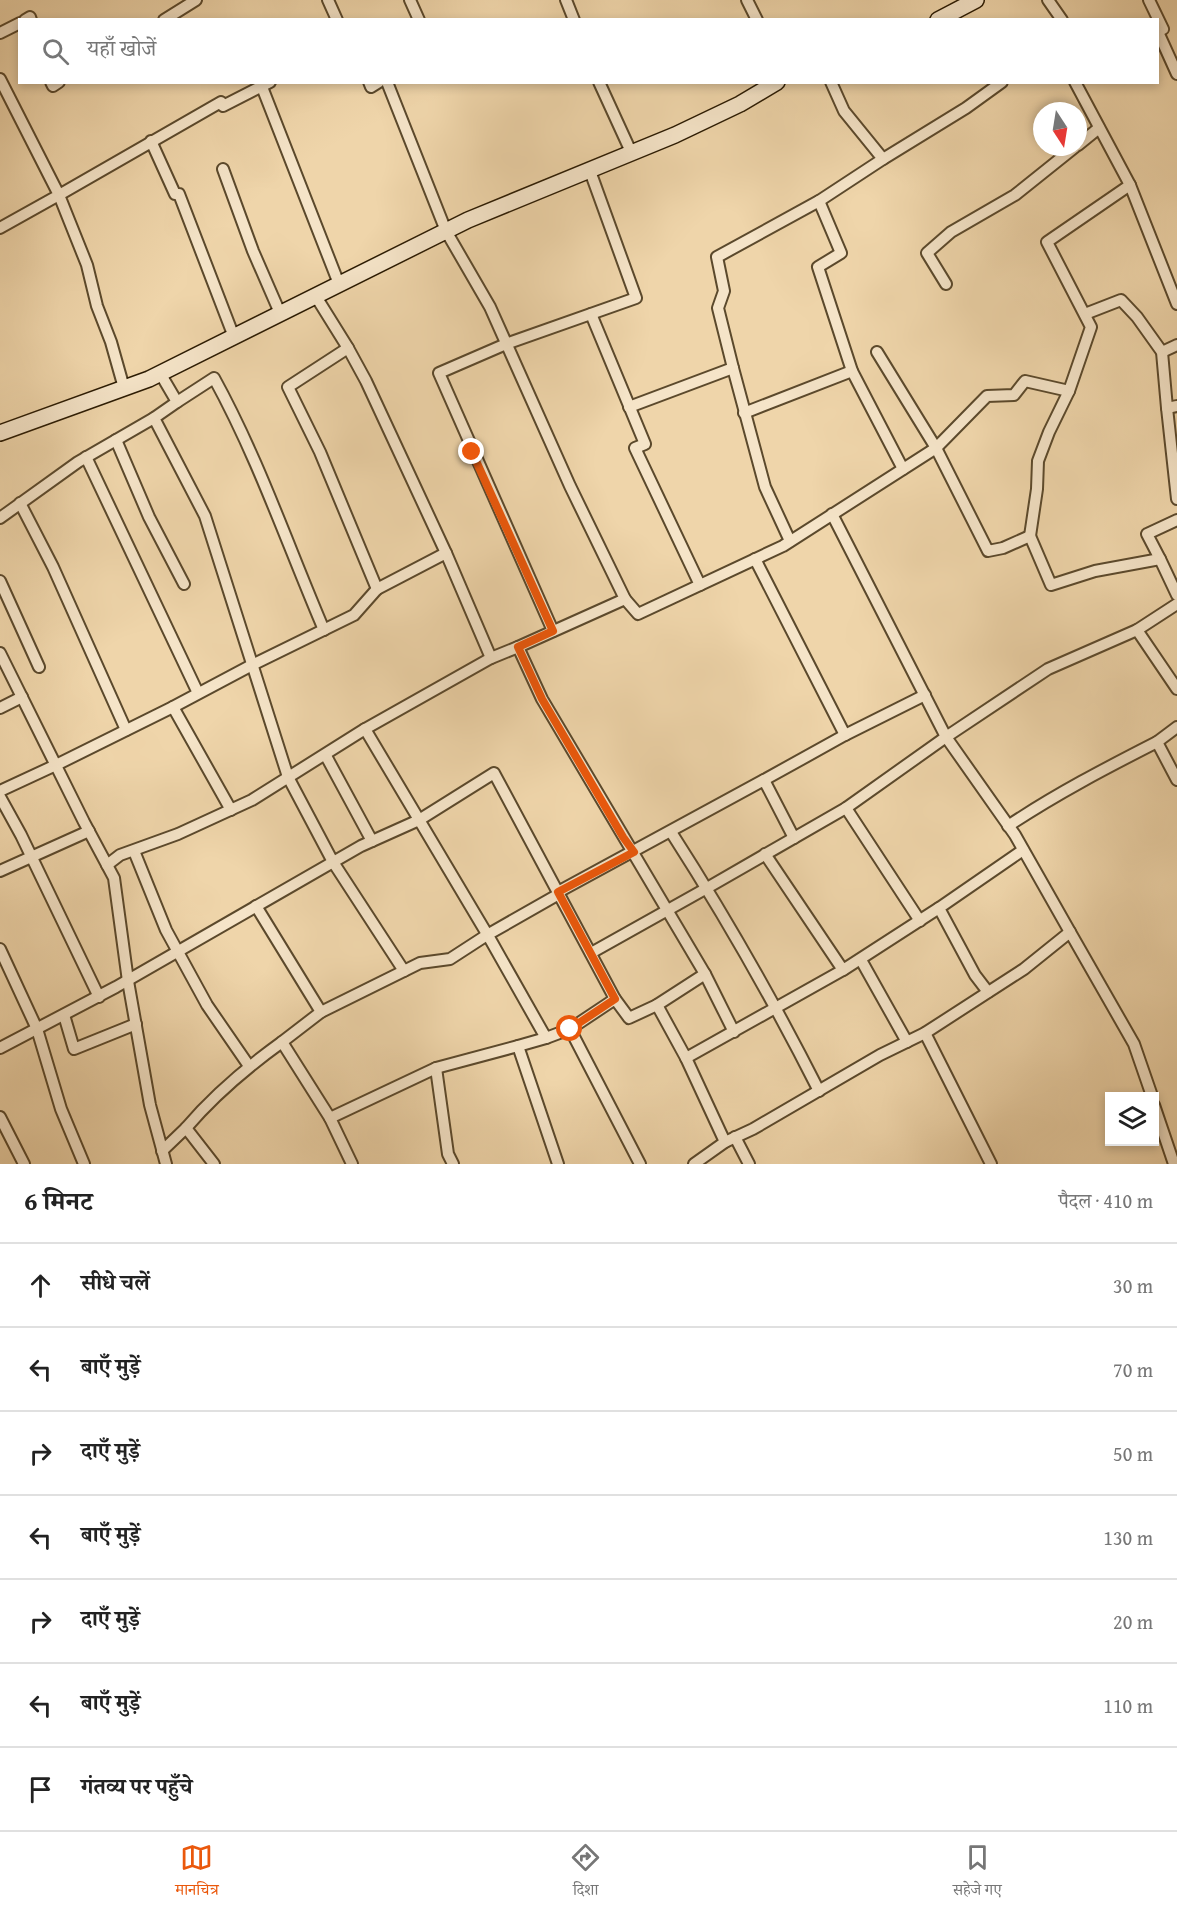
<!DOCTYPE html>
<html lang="hi">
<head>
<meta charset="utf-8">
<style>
	:root { --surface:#fff; --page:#f6f6f6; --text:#222; --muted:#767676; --line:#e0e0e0; --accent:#ea580c }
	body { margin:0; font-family:"Gentium Book Plus","Noto Serif Devanagari",serif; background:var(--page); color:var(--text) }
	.controls { position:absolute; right:18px; bottom:18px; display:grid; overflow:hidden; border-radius:0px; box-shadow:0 3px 9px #0003 }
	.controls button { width:54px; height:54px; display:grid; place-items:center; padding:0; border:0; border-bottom:2px solid var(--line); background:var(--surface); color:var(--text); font:30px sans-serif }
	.compass { position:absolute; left:1033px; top:102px; width:54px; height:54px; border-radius:50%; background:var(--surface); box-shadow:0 3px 9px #0003; rotate:168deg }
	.stop { position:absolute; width:18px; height:18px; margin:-14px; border:4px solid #ea580c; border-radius:50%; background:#fff }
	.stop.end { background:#ea580c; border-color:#fff; box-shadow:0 2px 6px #0008 }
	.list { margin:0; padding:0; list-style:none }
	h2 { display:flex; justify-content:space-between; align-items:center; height:78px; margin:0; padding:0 24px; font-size:26px }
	h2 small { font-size:20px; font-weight:400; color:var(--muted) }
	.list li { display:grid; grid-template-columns:39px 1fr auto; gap:18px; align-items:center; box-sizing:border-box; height:84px; padding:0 24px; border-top:2px solid var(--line) }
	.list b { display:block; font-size:22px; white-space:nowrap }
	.list em { font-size:20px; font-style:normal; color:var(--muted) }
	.icon { flex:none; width:33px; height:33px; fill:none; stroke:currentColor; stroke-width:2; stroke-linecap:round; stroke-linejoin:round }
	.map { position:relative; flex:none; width:1177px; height:1164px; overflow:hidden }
	.search { position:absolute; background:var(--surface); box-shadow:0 3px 9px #0003; left:18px; right:18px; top:18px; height:66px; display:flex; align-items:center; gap:15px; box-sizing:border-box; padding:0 21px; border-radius:0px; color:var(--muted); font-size:22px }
	.sheet { height:666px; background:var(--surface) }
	nav { display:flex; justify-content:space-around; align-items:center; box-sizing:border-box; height:84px; border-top:2px solid var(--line); background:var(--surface); font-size:16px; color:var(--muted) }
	nav a { display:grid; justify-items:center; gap:3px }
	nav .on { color:var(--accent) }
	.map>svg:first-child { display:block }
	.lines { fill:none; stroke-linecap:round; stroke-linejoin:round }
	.street-casing { stroke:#5b492c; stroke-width:14 }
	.secondary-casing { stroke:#2a1a02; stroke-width:18 }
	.street { stroke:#f5e4c8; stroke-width:10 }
	.secondary { stroke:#f5e4c8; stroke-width:15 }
	.route { stroke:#ea580c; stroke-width:8 }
</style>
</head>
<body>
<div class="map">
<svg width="1177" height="1164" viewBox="0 0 1177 1164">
	<rect width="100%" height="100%" fill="#efd5aa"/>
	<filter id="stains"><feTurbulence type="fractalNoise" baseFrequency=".00333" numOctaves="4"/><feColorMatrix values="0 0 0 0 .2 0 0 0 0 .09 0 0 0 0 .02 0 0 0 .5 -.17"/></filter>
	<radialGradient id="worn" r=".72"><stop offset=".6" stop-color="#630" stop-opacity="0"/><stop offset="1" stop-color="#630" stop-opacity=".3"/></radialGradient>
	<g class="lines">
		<defs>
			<g id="street">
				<path d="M328,0L337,20"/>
				<path d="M410,0L419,20"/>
				<path d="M566,0L574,20"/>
				<path d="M747,0L757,20"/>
				<path d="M1048,0L1062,20"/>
				<path d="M1149,0L1163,29L1158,32L1177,74"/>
				<path d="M25,20L30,17L31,20"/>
				<path d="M164,20L196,0"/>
				<path d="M0,33L20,23"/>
				<path d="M0,79L59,195L0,228"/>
				<path d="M51,82L53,86L59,82"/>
				<path d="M369,82L371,87L379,82"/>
				<path d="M387,82L446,231L490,307L570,486L625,599L518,647L542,699L705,974L657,1005L686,1058L725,1142"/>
				<path d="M599,82L632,154"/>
				<path d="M262,87L339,284"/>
				<path d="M151,141L175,194H179L234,337"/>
				<path d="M1078,145L1099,128"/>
				<path d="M883,159L966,108L1002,82"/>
				<path d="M223,169L253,251L280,313"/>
				<path d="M1130,185L1177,304"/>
				<path d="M819,201L883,159L844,111L831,82"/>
				<path d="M946,284L927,253L951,232L1015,195L1075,147"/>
				<path d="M315,295L348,348L288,387L320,452L377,589L446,553L491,658"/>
				<path d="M591,314L645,444L635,448L700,585"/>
				<path d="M1085,314L1121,300L1137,317L1162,352L1167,408L1177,406"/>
				<path d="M348,348L366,381L446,553"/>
				<path d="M877,352L936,448L988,551L1003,548L1030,536L1051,585L1095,571L1160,559L1177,595"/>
				<path d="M1162,352L1177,345"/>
				<path d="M160,373L177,402L154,418L205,516L288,777L333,862L404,971"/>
				<path d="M124,388L111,342L97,306L87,265L59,195L221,102L223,106L270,82"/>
				<path d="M177,402L214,378C258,458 288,546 324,630"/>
				<path d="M629,407L733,368"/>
				<path d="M1167,408L1177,499"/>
				<path d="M744,413L852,371"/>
				<path d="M116,440L149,517L184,584"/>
				<path d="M86,457L198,693"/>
				<path d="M20,503L53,567L126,730"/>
				<path d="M832,514L946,737L1015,835L1070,932"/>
				<path d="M0,518L78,462L154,418"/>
				<path d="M1030,536L1037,489L1038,461L1049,432L1069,391"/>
				<path d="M790,541L765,487L733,368L718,308L724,291L717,257L819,201L841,253L818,267L852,371L903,469"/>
				<path d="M755,559L845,735"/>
				<path d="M1160,559L1147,534L1177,520"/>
				<path d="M0,581L39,667"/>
				<path d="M625,599L638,614L783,546L936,448L987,396L1014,395L1025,381L1069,391L1091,327L1047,242L1130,185L1075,82"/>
				<path d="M1137,630L1177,689"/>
				<path d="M553,631L439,373L506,344L636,298L590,171"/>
				<path d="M0,653L84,822L114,878L128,981L150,1105L166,1164"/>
				<path d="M173,707L252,665L354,615L377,589"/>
				<path d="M0,708L22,697"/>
				<path d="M1177,727L1157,742L1177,780"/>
				<path d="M365,729L490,939L546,1038L570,1029L615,999L629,1018L657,1005"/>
				<path d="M326,756L372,841"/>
				<path d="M764,780L845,735L925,695"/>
				<path d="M0,791L56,765L173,707L231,810"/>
				<path d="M0,797L21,835L99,997"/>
				<path d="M846,808L920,921"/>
				<path d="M1008,826C1056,794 1106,768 1157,742"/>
				<path d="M671,832C725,916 774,1002 819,1091"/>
				<path d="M134,851L166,930L207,1005L249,1066"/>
				<path d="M765,854L843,970L939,908"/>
				<path d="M107,865L120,855L178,834L252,800L365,729L491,658L518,647"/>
				<path d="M0,871L89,831"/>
				<path d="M558,892L764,780L794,838"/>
				<path d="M256,906L321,1012L282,1042"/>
				<path d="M0,949L37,1029L61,1109L84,1164"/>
				<path d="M591,953L707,888L846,808L946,737L1048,669L1137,630L1177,604"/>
				<path d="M861,960L907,1042"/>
				<path d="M705,974L734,1032"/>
				<path d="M988,992L975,975L939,908L1023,850"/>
				<path d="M321,1012L420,963L450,959L487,935L559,894"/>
				<path d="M64,1015L74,1049L136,1024"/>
				<path d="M570,1029L640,1164"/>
				<path d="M925,1033L991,1164"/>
				<path d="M546,1038L518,1046L558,1164"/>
				<path d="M0,1048L116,987L361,846L419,820L494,773L615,999"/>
				<path d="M686,1058L843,970"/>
				<path d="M436,1068L518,1046"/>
				<path d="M1154,1105L1174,1164"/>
				<path d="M0,1117L24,1164"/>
				<path d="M186,1128C215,1094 246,1068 282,1042L330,1118"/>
				<path d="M735,1137L749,1164"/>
				<path d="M162,1151L186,1128L214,1164"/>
				<path d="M352,1164L330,1118L436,1068L448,1154L453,1164"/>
				<path d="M694,1164L725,1142L753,1129L880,1055L925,1033L1024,969L1070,932L1134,1044L1152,1096"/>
			</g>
			<g id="secondary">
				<path d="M938,20L976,0"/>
				<path d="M0,433L149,379L468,220L675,135L740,104L777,82"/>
			</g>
		</defs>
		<use href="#street" class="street-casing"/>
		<use href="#secondary" class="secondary-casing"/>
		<use href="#street" class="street"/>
		<use href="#secondary" class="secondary"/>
	</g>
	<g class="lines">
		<path class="route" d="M472,452L553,631L518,647L542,699L623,837L634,852L558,892L615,999L570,1029"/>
	</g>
	<rect width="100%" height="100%" filter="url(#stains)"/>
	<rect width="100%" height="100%" fill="url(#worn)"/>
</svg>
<div class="controls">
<button><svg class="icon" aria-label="layers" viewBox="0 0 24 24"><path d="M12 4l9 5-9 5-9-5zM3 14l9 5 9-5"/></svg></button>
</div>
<svg class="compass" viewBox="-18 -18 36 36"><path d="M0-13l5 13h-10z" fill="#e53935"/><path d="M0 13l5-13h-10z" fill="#767676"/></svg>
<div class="stop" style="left:570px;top:1029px"></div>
<div class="stop end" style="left:472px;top:452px"></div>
<div class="search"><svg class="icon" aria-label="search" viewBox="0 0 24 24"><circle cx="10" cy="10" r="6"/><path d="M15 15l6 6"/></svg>यहाँ खोजें</div>
</div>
<section class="sheet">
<h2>6 मिनट<small>पैदल · 410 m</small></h2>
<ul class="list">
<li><svg class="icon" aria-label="ahead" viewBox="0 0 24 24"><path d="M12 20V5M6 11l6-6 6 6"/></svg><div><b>सीधे चलें</b></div><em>30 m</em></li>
<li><svg class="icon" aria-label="left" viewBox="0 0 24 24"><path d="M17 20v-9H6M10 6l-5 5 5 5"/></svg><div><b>बाएँ मुड़ें</b></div><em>70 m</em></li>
<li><svg class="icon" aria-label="right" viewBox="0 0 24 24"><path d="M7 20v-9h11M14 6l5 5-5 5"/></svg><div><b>दाएँ मुड़ें</b></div><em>50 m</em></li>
<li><svg class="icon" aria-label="left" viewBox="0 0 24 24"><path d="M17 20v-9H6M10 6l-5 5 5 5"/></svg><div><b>बाएँ मुड़ें</b></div><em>130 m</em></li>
<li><svg class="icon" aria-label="right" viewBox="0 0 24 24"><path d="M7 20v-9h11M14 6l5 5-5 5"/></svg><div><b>दाएँ मुड़ें</b></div><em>20 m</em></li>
<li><svg class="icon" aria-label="left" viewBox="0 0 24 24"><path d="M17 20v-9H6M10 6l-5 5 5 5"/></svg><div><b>बाएँ मुड़ें</b></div><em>110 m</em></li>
<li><svg class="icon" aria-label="arrive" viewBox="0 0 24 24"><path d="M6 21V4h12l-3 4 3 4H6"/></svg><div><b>गंतव्य पर पहुँचे</b></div></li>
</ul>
</section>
<nav>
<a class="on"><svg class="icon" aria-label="map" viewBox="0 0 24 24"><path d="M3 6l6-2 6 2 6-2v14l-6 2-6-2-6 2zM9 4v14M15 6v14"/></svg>मानचित्र</a>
<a><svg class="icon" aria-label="directions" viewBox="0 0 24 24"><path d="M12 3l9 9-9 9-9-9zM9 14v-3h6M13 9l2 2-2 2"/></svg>दिशा</a>
<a><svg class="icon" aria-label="saved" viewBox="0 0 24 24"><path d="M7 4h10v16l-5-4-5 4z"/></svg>सहेजे गए</a>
</nav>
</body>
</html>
